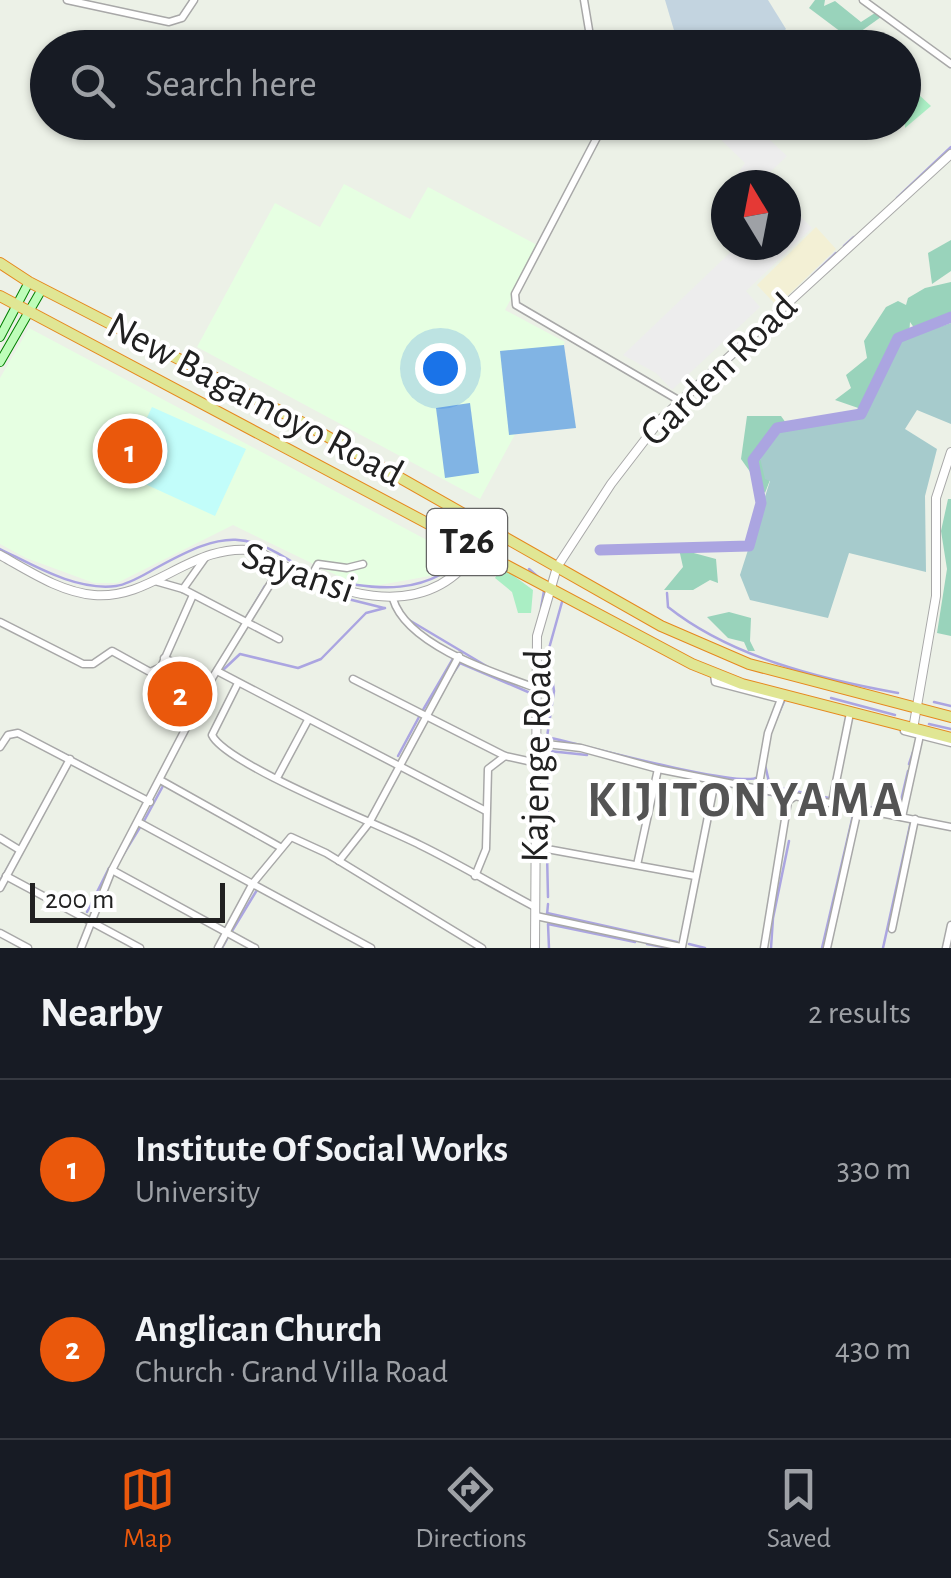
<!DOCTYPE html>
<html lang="en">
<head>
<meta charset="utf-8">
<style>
	:root { --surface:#171b24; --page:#20242c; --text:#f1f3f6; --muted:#9ea1a6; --line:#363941; --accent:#ea580c }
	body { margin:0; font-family:"Alegreya Sans",sans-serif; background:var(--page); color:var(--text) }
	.compass { position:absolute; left:711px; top:170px; width:90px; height:90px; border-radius:50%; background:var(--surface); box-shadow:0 2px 8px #0004; rotate:350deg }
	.scale { position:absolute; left:30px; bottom:25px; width:195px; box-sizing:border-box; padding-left:10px; border:5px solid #212121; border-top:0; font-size:28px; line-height:35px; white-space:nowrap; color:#212121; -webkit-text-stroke:8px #fff; paint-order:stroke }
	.you { position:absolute; left:440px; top:368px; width:35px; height:35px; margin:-25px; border:8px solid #fff; border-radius:50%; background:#1a73e8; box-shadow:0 0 0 15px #1a73e833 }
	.badge { display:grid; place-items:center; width:65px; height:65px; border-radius:50%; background:var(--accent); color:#fff; font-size:32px; font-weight:700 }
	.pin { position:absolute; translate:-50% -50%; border:5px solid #fff; box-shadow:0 2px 10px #0006 }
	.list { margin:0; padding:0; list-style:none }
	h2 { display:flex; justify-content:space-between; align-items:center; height:130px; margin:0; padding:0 40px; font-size:42px }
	h2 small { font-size:32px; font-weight:400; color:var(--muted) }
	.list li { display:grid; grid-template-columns:65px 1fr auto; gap:30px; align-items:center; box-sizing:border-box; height:180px; padding:0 40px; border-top:2px solid var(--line) }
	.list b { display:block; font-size:38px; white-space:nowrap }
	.list p { margin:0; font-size:32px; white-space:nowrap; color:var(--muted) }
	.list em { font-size:32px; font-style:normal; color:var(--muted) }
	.icon { flex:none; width:55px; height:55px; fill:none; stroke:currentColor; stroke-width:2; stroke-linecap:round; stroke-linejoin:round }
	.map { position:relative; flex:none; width:951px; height:948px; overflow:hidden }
	.search { position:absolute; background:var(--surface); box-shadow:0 2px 8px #0004; left:30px; right:30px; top:30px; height:110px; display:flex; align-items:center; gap:25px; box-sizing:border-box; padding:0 35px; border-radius:55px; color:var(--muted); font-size:38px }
	.sheet { height:490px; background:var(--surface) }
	nav { display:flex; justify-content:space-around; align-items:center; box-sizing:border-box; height:140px; border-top:2px solid var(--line); background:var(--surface); font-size:28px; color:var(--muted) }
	nav a { display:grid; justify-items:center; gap:5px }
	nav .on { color:var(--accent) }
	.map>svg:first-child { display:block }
	.commercial { fill:#f3f0d5 }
	.education { fill:#e6ffe2 }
	.grass { fill:#aaeec4 }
	.forest { fill:#99d3bb }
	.wetland { fill:#c3d4e0 }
	.cemetery { fill:#a6cbcc }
	.park { fill:#c2fdfa }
	.pitch { fill:#81b4e4 }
	.parking { fill:#ededed }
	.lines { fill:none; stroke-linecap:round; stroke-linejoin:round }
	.stream { stroke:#aba5e1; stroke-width:2.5 }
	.river { stroke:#aba5e1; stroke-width:11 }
	.minor-casing { stroke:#a8a8a8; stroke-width:9 }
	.tertiary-casing { stroke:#a8a8a8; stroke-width:10 }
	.secondary-casing { stroke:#027f00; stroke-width:10 }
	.trunk-casing { stroke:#e6881e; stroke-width:12 }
	.minor { stroke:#fff; stroke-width:6 }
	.tertiary { stroke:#fff; stroke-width:8 }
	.secondary { stroke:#befdb9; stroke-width:8 }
	.trunk { stroke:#e0e694; stroke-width:10 }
	.labels { text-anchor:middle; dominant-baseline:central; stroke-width:8; stroke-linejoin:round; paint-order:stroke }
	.shield { fill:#fff; stroke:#646464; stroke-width:2.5 }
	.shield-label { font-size:38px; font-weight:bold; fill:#212121 }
	.street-label { font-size:40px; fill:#212121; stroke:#fff }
	.district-label { font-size:50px; font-weight:bold; letter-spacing:2.5px; fill:#545454; stroke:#fff }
</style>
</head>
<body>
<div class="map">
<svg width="951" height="948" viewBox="0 0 951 948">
	<rect width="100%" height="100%" fill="#ecf1e7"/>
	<path class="commercial" d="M816,227L836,249L777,306L757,285Z"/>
	<g class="education">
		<path d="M344,184L410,219L428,187L539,246L505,310L565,342L480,499L197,347L275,203L320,227Z"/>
		<path d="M29,328L455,555L441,574L363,588L233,525L117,583H94L26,558L0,544V378Z"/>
	</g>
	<g class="grass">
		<path d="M904,81L931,106L905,128Z"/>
		<path d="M502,567L533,590L531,613H518L512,592L495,578Z"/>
	</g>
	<g class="forest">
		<path d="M815,0H825L824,6L835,1L861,22L878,11L881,17L860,32L845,35L809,8Z"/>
		<path d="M951,240V271L932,284L928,253Z"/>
		<path d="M951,282V322L917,332L910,322L909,337L900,340L864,410L835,400L851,388L846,375L867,358L864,341L886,307L898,301L906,305L908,298L925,288Z"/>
		<path d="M747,416H781L791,430L779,431L760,458L770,480L765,493L741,459Z"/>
		<path d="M948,499H951V636L937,633L947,569L941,531Z"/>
		<path d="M679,549L716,559L718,583L710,580L693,590H664L683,567Z"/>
		<path d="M729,612L751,618L750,641L755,651H748L744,642L728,638L707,617Z"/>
	</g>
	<path class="wetland" d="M665,0H768L786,29L768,47H679Z"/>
	<path class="cemetery" d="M951,323V424L917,410L905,429L937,449L925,496L926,572L849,553L828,618L750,600L740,575L770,481L765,479L760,458L780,432L860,418L900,340Z"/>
	<path class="park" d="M152,407L246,449L215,516L121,473Z"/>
	<g class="pitch">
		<path d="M564,345L576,428L509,435L500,351Z"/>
		<path d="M470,403L479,473L445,478L436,408Z"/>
	</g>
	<g class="parking">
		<path d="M726,123H752L787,156L764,178L770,185H739L733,180L745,163L715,134Z"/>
		<path d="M786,202L812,228L746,291L760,307L672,390L656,373L623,355L738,245H786Z"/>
	</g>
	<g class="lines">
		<g class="stream">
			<path d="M897,198L951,147"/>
			<path d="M844,246L854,237"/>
			<path d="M812,276L836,253"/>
			<path d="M0,549C35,566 76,591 116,586C130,584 145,574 158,567C226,530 246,529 310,574"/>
			<path d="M198,556L233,547"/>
			<path d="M529,569L545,583"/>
			<path d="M318,577C373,591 431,598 471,549"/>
			<path d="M320,586L327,589"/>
			<path d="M270,589L289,572"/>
			<path d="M331,591L343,597"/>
			<path d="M667,593L668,607C731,657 820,679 898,693"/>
			<path d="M348,599L384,608"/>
			<path d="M562,602L548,652L554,691L547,737C580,744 741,789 758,777"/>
			<path d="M541,608L544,591"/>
			<path d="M246,618L265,586"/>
			<path d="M409,620L488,667"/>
			<path d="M223,670L240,654L298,668L321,659L366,613L385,608"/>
			<path d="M452,675L460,663L535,695"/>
			<path d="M831,698L895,715"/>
			<path d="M934,702L951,706"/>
			<path d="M423,710L454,657"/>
			<path d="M774,724L785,699"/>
			<path d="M929,724L951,729"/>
			<path d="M55,749L97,771"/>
			<path d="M398,756L419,717"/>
			<path d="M909,764L913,752"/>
			<path d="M765,765L770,786L829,798"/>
			<path d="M729,786L776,796"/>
			<path d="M837,799L882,810"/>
			<path d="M898,813L908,771"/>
			<path d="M144,821L164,784"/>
			<path d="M547,842L549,751L587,755"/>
			<path d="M547,853L548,897"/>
			<path d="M123,855L142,824"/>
			<path d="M0,881L11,862"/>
			<path d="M87,912L109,868"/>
			<path d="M547,913L677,942"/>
			<path d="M547,915L548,904"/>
			<path d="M232,931L257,890"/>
			<path d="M647,944L668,948"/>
			<path d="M689,944L705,948"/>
			<path d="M222,948L227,939"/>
			<path d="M549,948L548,924L635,942"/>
			<path d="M771,948L773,918L789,841"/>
			<path d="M822,948L854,811L831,806"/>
			<path d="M883,948L911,821"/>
		</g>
		<path class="river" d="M600,550L749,546L761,503L753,460L777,428L861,414L898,338L951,317"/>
		<defs>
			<g id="minor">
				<path d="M67,0L169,22L182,18L194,0"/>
				<path d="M584,0L592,48"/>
				<path d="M863,0L951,64"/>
				<path d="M605,122L515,294L516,305L680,401"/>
				<path d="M478,548L495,530"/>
				<path d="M312,575L318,564L347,568L363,564"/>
				<path d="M155,581L183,589L279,639"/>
				<path d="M183,589L205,558"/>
				<path d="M393,599C407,646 497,674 539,689"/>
				<path d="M0,622L83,664H93L112,651L150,672L161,667L193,595"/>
				<path d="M164,658L211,680"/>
				<path d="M217,671L486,811"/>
				<path d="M714,674L715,682L780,699"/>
				<path d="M353,679L505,756L537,763"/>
				<path d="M238,683L212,735C226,765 383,826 420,845C459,864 497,887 535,907"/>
				<path d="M904,731L951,743"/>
				<path d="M538,743L581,748L658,769L951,827"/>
				<path d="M0,747L8,735L18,733L150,802"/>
				<path d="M278,776L308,720"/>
				<path d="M162,781L280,847"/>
				<path d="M758,790L768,733L781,699"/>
				<path d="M832,802L850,713"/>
				<path d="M902,817L920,735"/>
				<path d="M140,823L371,948"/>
				<path d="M0,838L18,849"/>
				<path d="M536,847L695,876"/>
				<path d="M339,861L369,823L459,656"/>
				<path d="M637,865L658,769"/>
				<path d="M112,870L255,948"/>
				<path d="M6,876L140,948"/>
				<path d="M475,876L486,849L488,769L505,756"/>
				<path d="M0,888L70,759"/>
				<path d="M536,916L681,947"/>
				<path d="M892,929L915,819"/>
				<path d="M0,933L28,948"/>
				<path d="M682,947L715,781"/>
				<path d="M81,948L112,870L211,680L282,565"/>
				<path d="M218,948L253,883L291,837L326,853L482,948"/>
				<path d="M764,948L788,801L794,797"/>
				<path d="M827,948L858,809"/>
				<path d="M946,948L951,925"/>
			</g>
			<g id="tertiary">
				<path d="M0,555C29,571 60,592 94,595C154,600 193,540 258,551C324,591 425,631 478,548"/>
				<path d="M913,729L936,596V498L951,452"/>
				<path d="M535,948L537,636L557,567L611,484L661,419L951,154"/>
			</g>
			<g id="secondary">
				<path d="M0,337L29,282"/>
				<path d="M0,362L42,289"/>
			</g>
			<g id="trunk">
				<path d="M0,263L29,282L307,425L661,626L749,664L951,717"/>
				<path d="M0,296L692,664L742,684L951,738"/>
			</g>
		</defs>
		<use href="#minor" class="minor-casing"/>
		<use href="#tertiary" class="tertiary-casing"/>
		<use href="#secondary" class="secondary-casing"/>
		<use href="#trunk" class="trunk-casing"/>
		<use href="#minor" class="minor"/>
		<use href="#tertiary" class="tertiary"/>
		<use href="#secondary" class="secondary"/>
		<use href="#trunk" class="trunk"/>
	</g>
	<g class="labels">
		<rect class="shield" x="427" y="509" width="80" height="66" rx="8"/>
		<g class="shield-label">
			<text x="467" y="542">T26</text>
		</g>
		<g class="street-label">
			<text transform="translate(719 370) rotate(-44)">Garden Road</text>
			<text transform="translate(255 400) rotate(28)">New Bagamoyo Road</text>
			<text transform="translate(298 573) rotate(19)">Sayansi</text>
			<text transform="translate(537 756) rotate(-89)">Kajenge Road</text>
		</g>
		<g class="district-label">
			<text x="746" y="801">KIJITONYAMA</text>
		</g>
	</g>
</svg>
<svg class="compass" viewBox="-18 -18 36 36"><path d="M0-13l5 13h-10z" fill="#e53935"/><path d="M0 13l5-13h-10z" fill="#9ea1a6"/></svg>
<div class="scale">200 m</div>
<div class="you"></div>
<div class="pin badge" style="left:130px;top:451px">1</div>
<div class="pin badge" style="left:180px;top:694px">2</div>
<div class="search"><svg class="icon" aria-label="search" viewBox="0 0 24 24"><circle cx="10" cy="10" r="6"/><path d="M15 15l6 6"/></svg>Search here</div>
</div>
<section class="sheet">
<h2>Nearby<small>2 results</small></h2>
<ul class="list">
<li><span class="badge">1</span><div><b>Institute Of Social Works</b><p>University</p></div><em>330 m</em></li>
<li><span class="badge">2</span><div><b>Anglican Church</b><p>Church · Grand Villa Road</p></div><em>430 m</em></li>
</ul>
</section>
<nav>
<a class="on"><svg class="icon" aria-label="map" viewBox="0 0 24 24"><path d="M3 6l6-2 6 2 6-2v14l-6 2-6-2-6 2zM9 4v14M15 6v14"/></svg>Map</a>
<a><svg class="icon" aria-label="directions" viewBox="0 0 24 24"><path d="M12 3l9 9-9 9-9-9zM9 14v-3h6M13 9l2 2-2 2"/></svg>Directions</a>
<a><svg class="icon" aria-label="saved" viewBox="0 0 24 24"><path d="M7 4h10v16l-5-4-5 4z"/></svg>Saved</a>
</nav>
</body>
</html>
